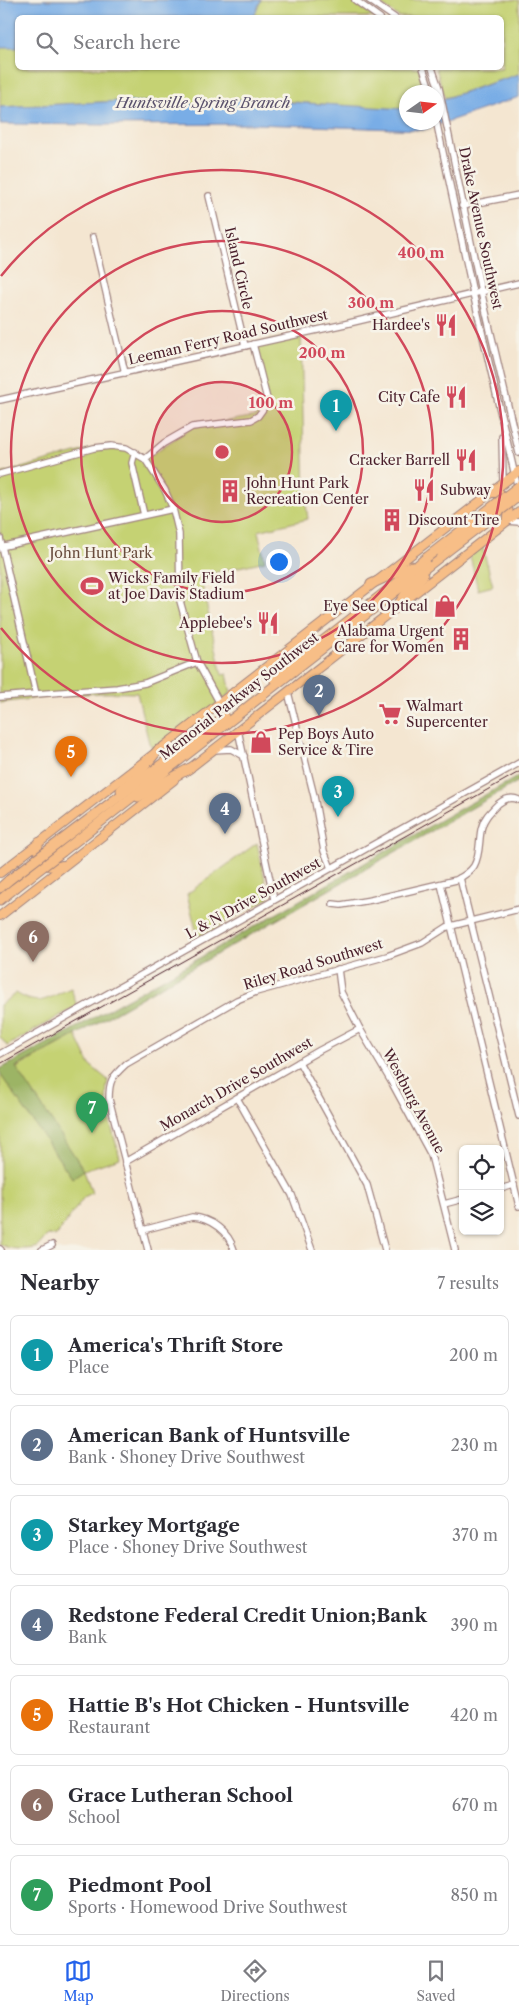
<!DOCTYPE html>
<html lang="en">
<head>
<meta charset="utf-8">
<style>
	:root { --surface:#fff; --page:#f7f7f7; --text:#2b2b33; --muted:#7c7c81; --line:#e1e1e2; --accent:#2563eb }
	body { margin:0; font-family:"Libre Caslon Text",serif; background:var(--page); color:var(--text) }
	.controls { position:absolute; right:15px; bottom:15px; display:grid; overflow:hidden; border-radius:8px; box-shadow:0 1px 4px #0004 }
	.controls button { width:45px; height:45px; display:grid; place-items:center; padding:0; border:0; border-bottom:1px solid var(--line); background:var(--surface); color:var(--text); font:25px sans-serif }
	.compass { position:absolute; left:399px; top:85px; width:45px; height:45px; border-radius:50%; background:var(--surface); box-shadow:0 1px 4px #0004; rotate:76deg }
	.you { position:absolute; left:278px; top:561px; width:18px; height:18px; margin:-12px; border:4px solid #fff; border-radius:50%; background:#1a73e8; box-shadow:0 0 0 8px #1a73e833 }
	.badge { display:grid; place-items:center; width:32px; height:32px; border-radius:50%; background:var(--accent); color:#fff; font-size:16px; font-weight:700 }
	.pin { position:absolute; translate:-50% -41px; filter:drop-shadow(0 1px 2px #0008) }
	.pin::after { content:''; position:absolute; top:26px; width:18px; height:15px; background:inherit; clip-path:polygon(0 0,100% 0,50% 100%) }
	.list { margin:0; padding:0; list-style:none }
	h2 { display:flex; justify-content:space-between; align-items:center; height:65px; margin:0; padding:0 20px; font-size:21px }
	h2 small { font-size:16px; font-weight:400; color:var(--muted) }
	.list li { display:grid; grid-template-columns:32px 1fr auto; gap:15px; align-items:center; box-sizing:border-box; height:80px; margin:0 10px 10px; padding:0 10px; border:1px solid var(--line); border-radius:8px }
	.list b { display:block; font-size:19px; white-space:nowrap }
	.list p { margin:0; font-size:16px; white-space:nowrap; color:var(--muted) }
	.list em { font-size:16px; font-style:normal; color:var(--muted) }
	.icon { flex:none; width:28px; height:28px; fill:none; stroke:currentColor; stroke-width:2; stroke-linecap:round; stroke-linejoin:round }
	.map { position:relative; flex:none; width:519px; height:1250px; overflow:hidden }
	.search { position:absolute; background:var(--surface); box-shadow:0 1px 4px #0004; left:15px; right:15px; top:15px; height:55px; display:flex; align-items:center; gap:12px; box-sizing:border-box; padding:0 18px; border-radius:8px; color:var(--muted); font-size:19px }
	.sheet { height:695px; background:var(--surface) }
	nav { display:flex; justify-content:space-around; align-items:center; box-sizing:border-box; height:70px; border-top:1px solid var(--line); background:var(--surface); font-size:14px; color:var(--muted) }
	nav a { display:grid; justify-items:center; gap:2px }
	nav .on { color:var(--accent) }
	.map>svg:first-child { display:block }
	.green { fill:#c5d273; stroke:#88784f }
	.forest { fill:#9cb465; stroke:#736a48 }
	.water { fill:#79ade6; stroke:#626688 }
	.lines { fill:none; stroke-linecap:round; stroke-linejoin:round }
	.minor-casing { stroke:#9f827e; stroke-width:8 }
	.major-casing { stroke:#9f827e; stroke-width:10 }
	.highway-casing { stroke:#9f827e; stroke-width:11 }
	.minor { stroke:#fff; stroke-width:5.5 }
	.major { stroke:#f7be87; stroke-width:8 }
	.highway { stroke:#f7be87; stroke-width:9 }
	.rail { stroke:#4a1f2b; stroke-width:1 }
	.highway-bridge-casing { stroke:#9f827e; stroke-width:11; stroke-linecap:butt }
	.highway-bridge { stroke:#f7be87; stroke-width:9 }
	.ring { fill:none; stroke:#d1495b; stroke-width:2.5 }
	.labels { text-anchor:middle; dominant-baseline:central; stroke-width:5; stroke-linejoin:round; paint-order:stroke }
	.street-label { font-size:14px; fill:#4a1f2b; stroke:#f7f3e8 }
	.poi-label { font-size:14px; fill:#4a1f2b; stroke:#f7f3e8; text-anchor:end }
	.park-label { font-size:14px; fill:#694c3d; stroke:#f7f3e8 }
	.water-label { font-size:15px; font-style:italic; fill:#5a516c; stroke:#f7f3e8 }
	.centre { fill:#d1495b; stroke:#f7f3e8; stroke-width:2.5 }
	.ring-label { font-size:15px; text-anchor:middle; font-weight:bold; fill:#d1495b; stroke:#f7f3e8; stroke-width:5; stroke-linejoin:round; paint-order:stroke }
</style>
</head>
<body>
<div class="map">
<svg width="519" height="1250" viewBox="0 0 519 1250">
	<rect width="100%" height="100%" fill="#f7f3e8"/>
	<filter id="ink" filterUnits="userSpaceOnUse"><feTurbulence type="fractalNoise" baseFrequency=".02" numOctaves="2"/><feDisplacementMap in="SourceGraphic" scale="10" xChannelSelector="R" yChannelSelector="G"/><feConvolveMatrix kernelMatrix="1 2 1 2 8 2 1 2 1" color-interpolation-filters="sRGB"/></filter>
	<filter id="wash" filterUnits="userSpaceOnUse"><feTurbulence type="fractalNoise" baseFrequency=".0096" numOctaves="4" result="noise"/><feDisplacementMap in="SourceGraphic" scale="20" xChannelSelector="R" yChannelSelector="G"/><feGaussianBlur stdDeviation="1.12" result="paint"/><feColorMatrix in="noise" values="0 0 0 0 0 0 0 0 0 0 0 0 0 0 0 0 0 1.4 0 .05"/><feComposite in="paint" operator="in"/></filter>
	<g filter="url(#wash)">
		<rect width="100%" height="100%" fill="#f4e6d1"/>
		<g class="green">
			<path d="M0,0H350L375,17L18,18V68H420L427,92H406V109L403,110L254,99H236L196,104L122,101L0,107Z"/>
			<path d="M375,0H519V74L445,98L436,68H502V18L399,17Z"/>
			<path d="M301,334L305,497L308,519L258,531L265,561L200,576L222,675L227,674L231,693L156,752L149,743L137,693C92,691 45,697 0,703V474L94,448H126L145,459L192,427L257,416L267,399L253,344Z"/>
			<path d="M482,545L493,586L478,590L470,556Z"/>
			<path d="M257,843L269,898L198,938L187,894Z"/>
			<path d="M71,988L77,1006L7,1046L0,1037V1005L16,993C40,1008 47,998 71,988Z"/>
			<path d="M76,1035L90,1065L108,1080C102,1106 114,1133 120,1158L84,1170L92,1193L84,1197L56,1236L48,1235C44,1238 42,1243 37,1247C28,1250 9,1250 0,1244V1077Z"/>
		</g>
		<path class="forest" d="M519,776V781L76,1035L16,1067L84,1170L72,1178L0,1074V1069C175,975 345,872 519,776Z"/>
		<g class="water">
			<path d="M0,0H261L254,17L18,18L17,47H0Z"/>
			<path d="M519,74V97L423,130L255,124L106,125L0,124V107L123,101L196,104L236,99L406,109V122H436L437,101Z"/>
		</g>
	</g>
	<g filter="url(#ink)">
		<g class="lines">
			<defs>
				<g id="minor">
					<path d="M355,0L380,18"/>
					<path d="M369,0L395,18"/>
					<path d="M423,68L431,92"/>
					<path d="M432,68L439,88L481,291L519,453"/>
					<path d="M436,120L473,293L518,489"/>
					<path d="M209,196L245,346"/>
					<path d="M462,206L519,195"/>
					<path d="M93,237L125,373"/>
					<path d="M0,400L345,324L519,283"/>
					<path d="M502,437L503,482"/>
					<path d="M135,452L132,463L144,515"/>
					<path d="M145,459L164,443L192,427L251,420L258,416L263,409L267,399L253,344"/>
					<path d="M0,474L94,448L111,446L126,448L145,459L165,490L173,509L179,534L180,601L197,662L219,702"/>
					<path d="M507,521L519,522"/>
					<path d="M0,538L36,694L117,688L145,683L197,662"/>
					<path d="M0,547L173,509"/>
					<path d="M288,692L314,796L324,851L331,868"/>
					<path d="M0,697L36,694"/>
					<path d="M238,730L274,899"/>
					<path d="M213,750L231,749L244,756"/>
					<path d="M460,878L519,1116"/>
					<path d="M441,884L519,1206"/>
					<path d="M333,904L341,905L371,900L456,880C462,877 470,872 474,866C483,850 476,830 487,816C490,812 494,808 498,804C504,799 511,796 519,800"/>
					<path d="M338,969L341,992L360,1029L392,1083L431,1155L455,1250"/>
					<path d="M0,1054L519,763"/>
					<path d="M299,1062L367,1185L385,1250"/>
					<path d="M237,1098L292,1195L312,1250"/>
					<path d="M125,1162L320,1050L360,1029"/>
					<path d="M500,1189L514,1185"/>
					<path d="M444,1204L463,1199"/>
					<path d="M143,1230L192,1217C211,1218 229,1232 234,1250"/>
					<path d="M0,1249L1,1250"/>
					<path d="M42,1250L52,1245"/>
					<path d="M148,1250L109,1099C109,1080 112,1077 126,1064L237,1000L256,992L387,956L422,943L447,927L519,909"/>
				</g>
				<g id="major">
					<path d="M491,493H500C509,501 510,511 507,521"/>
					<path d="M185,772L519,512"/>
					<path d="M39,842C35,860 43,871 62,865"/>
					<path d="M0,873L519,471"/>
					<path d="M0,916L174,780"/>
				</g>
				<g id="highway">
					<path d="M371,584L411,566"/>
					<path d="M396,608L407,592L423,576"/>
					<path d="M274,679L402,579L426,558"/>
					<path d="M121,790L136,777L158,750"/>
					<path d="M138,797L190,768"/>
					<path d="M55,845L224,717"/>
					<path d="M62,852L442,555"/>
					<path d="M0,888L9,880"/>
					<path d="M0,900L15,888"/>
				</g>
			</defs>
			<use href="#minor" class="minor-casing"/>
			<use href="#major" class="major-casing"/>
			<use href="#highway" class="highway-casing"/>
			<use href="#minor" class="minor"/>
			<use href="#major" class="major"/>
			<use href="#highway" class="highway"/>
			<path class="rail" d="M0,1064L519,772"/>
			<defs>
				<g id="highway-bridge">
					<path d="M442,555L519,496"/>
					<path d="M426,558L519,486"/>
					<path d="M9,880L55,845"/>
					<path d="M15,888L62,852"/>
				</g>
			</defs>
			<use href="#highway-bridge" class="highway-bridge-casing"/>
			<use href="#highway-bridge" class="highway-bridge"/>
		</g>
	</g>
	<circle cx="222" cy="452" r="70" fill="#d1495b" fill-opacity=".12"/>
	<g class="ring">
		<circle cx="222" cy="452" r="70"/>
		<circle cx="222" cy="452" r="141"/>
		<circle cx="222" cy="452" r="211"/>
		<path d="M1 276A282 282 0 1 1 1 628"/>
	</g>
	<defs>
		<symbol id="restaurant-bare" viewBox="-9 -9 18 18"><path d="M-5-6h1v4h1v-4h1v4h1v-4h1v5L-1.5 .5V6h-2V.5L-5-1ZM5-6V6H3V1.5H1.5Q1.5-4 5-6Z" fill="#d1495b" stroke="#f7f3e8" stroke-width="2.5" paint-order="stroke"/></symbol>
		<symbol id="building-bare" viewBox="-9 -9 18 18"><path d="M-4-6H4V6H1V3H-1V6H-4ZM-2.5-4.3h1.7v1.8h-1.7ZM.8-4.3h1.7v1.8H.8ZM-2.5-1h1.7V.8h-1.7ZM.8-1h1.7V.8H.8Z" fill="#d1495b" stroke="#f7f3e8" stroke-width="2.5" paint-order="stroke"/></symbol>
		<symbol id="stadium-bare" viewBox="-9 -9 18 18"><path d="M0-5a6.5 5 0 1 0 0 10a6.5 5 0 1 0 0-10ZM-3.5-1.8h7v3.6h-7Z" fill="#d1495b" stroke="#f7f3e8" stroke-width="2.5" paint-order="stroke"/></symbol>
		<symbol id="shop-bare" viewBox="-9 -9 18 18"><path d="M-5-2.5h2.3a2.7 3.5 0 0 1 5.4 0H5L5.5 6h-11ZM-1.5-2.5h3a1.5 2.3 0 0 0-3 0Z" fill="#d1495b" stroke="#f7f3e8" stroke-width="2.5" paint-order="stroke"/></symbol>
		<symbol id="supermarket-bare" viewBox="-9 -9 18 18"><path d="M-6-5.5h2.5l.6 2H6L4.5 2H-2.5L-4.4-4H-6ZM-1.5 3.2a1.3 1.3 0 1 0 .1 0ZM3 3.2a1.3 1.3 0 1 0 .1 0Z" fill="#d1495b" stroke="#f7f3e8" stroke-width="2.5" paint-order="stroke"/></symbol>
	</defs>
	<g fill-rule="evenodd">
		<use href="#restaurant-bare" x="430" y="309" width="32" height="32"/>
		<use href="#restaurant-bare" x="440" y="381" width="32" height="32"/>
		<use href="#restaurant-bare" x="450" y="444" width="32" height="32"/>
		<use href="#restaurant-bare" x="408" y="474" width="32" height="32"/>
		<use href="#building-bare" x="214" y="475" width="32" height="32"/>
		<use href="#building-bare" x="376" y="504" width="32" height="32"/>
		<use href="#stadium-bare" x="76" y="570" width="32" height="32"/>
		<use href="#shop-bare" x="429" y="590" width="32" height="32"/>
		<use href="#restaurant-bare" x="252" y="607" width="32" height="32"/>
		<use href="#building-bare" x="445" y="623" width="32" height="32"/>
		<use href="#supermarket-bare" x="374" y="698" width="32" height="32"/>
		<use href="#shop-bare" x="245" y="726" width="32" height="32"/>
	</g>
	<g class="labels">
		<g class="street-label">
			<text transform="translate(481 228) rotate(78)">Drake Avenue Southwest</text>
			<text transform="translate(239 268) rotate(77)">Island Circle</text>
			<text transform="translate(228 337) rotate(-13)">Leeman Ferry Road Southwest</text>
			<text transform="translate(239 696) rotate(-38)">Memorial Parkway Southwest</text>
			<text transform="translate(253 898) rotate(-29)">L &amp; N Drive Southwest</text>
			<text transform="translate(313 964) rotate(-17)">Riley Road Southwest</text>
			<text transform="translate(236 1084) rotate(-30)">Monarch Drive Southwest</text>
			<text transform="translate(414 1101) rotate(62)">Westburg Avenue</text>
		</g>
		<g class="poi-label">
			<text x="430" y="325">Hardee's</text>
			<text x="440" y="397">City Cafe</text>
			<text x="450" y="460">Cracker Barrell</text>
			<text x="246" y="483" text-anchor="start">John Hunt Park<tspan x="246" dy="16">Recreation Center</tspan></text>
			<text x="440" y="490" text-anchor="start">Subway</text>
			<text x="408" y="520" text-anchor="start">Discount Tire</text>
			<text x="108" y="578" text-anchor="start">Wicks Family Field<tspan x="108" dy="16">at Joe Davis Stadium</tspan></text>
			<text x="428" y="606">Eye See Optical</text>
			<text x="252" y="623">Applebee's</text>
			<text x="444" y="631">Alabama Urgent<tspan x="444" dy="16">Care for Women</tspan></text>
			<text x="406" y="706" text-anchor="start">Walmart<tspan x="406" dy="16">Supercenter</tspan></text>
			<text x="278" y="734" text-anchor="start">Pep Boys Auto<tspan x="278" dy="16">Service &amp; Tire</tspan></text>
		</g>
		<g class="park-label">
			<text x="101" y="553">John Hunt Park</text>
		</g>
		<g class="water-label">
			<text x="203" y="102">Huntsville Spring Branch</text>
		</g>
	</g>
	<circle cx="222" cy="452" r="8" class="centre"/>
	<g class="ring-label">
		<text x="421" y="258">400 m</text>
		<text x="371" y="308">300 m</text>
		<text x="322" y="358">200 m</text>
		<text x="271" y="408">100 m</text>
	</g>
</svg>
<div class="controls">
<button><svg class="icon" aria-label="locate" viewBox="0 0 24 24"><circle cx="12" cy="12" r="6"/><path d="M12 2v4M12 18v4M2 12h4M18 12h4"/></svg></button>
<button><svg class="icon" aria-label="layers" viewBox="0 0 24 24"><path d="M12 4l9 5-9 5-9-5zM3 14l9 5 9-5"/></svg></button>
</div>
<svg class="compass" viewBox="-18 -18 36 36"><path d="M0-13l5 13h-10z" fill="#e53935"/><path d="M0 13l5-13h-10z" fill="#7c7c81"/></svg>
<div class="you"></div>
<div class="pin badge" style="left:336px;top:431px;background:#0f9aa8">1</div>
<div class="pin badge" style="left:319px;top:716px;background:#5c6f8a">2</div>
<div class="pin badge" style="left:338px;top:817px;background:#0f9aa8">3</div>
<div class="pin badge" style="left:225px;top:834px;background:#5c6f8a">4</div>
<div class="pin badge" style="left:71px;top:777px;background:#e8710a">5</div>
<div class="pin badge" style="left:33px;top:962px;background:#8d6e63">6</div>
<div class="pin badge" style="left:92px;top:1133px;background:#2e9e5b">7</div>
<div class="search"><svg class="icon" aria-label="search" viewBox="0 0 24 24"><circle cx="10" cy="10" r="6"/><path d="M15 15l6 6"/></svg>Search here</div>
</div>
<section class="sheet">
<h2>Nearby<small>7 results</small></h2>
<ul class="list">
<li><span class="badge" style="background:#0f9aa8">1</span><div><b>America's Thrift Store</b><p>Place</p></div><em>200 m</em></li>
<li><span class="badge" style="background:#5c6f8a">2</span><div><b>American Bank of Huntsville</b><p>Bank · Shoney Drive Southwest</p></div><em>230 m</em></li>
<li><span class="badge" style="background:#0f9aa8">3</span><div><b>Starkey Mortgage</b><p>Place · Shoney Drive Southwest</p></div><em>370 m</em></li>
<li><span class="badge" style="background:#5c6f8a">4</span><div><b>Redstone Federal Credit Union;Bank</b><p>Bank</p></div><em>390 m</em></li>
<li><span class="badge" style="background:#e8710a">5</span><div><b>Hattie B's Hot Chicken - Huntsville</b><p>Restaurant</p></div><em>420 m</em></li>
<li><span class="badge" style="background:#8d6e63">6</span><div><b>Grace Lutheran School</b><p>School</p></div><em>670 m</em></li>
<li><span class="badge" style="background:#2e9e5b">7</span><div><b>Piedmont Pool</b><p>Sports · Homewood Drive Southwest</p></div><em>850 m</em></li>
</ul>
</section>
<nav>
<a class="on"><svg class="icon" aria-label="map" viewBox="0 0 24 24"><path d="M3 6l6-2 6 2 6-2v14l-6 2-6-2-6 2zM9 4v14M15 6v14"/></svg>Map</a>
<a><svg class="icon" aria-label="directions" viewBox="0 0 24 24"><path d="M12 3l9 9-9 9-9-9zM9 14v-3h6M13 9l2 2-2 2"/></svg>Directions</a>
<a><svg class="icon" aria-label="saved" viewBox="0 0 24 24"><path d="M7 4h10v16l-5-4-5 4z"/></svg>Saved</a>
</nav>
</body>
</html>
